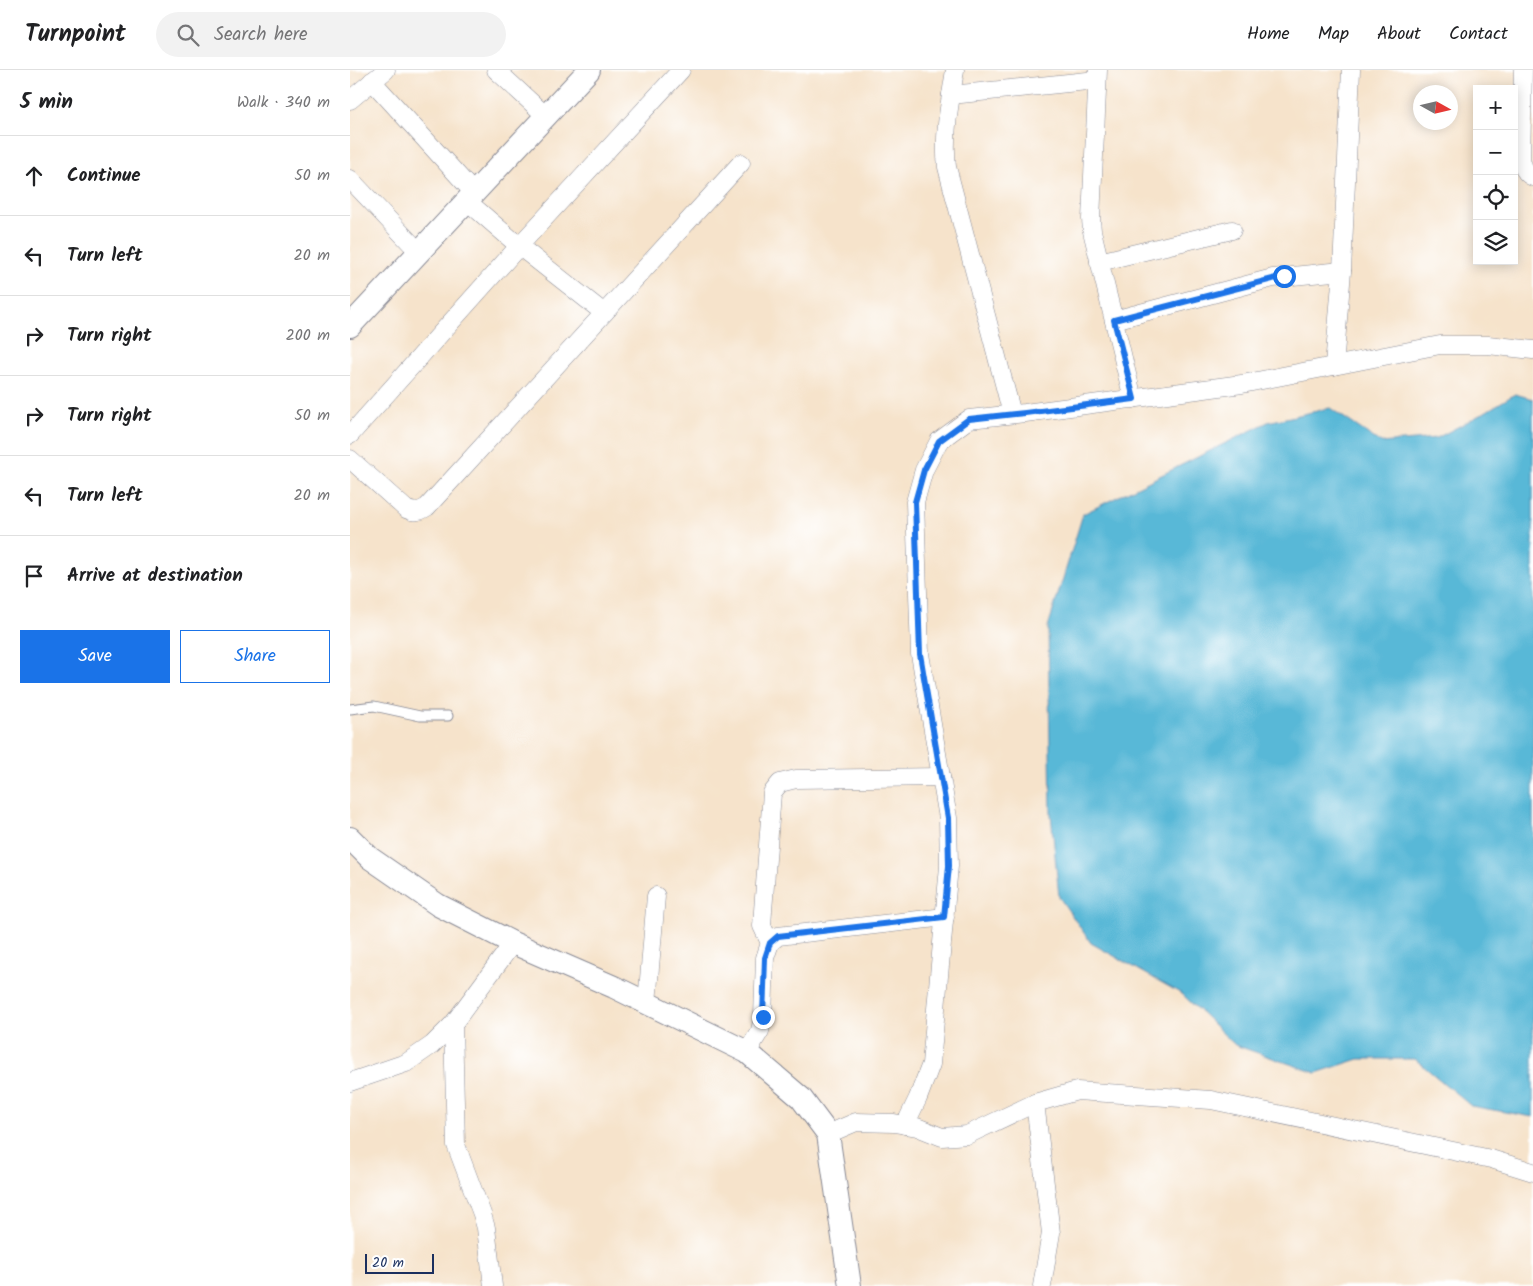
<!DOCTYPE html>
<html lang="en">
<head>
<meta charset="utf-8">
<style>
	:root { --surface:#fff; --page:#f2f2f2; --text:#202124; --muted:#757577; --line:#e0e0e0; --accent:#1a73e8 }
	body { margin:0; font-family:Kalam,sans-serif; background:var(--page); color:var(--text) }
	.controls { position:absolute; right:15px; top:15px; display:grid; overflow:hidden; border-radius:0px; box-shadow:0 2px 12px #0003 }
	.controls button { width:45px; height:45px; display:grid; place-items:center; padding:0; border:0; border-bottom:1px solid var(--line); background:var(--surface); color:var(--text); font:25px sans-serif }
	.compass { position:absolute; left:1063px; top:15px; width:45px; height:45px; border-radius:50%; background:var(--surface); box-shadow:0 2px 12px #0003; rotate:98deg }
	.scale { position:absolute; left:15px; bottom:12px; width:69px; box-sizing:border-box; padding-left:5px; border:2px solid #1b2f5e; border-top:0; font-size:14px; line-height:18px; white-space:nowrap; color:#1b2f5e; -webkit-text-stroke:4px #fff; paint-order:stroke }
	.stop { position:absolute; width:15px; height:15px; margin:-11px; border:4px solid #1a73e8; border-radius:50%; background:#fff }
	.stop.end { background:#1a73e8; border-color:#fff; box-shadow:0 1px 5px #0008 }
	.list { margin:0; padding:0; list-style:none }
	h2 { display:flex; justify-content:space-between; align-items:center; height:65px; margin:0; padding:0 20px; font-size:21px }
	h2 small { font-size:16px; font-weight:400; color:var(--muted) }
	.list li { display:grid; grid-template-columns:32px 1fr auto; gap:15px; align-items:center; box-sizing:border-box; height:80px; padding:0 20px; border-top:1px solid var(--line) }
	.list b { display:block; font-size:19px; white-space:nowrap }
	.list em { font-size:16px; font-style:normal; color:var(--muted) }
	.actions { display:flex; gap:10px; padding:15px 20px }
	.actions a { flex:1; padding:11px 0; border:1px solid var(--accent); border-radius:0px; text-align:center; font-size:18px; color:var(--accent) }
	.actions .main { background:var(--accent); color:#fff }
	.icon { flex:none; width:28px; height:28px; fill:none; stroke:currentColor; stroke-width:2; stroke-linecap:round; stroke-linejoin:round }
	.map { position:relative; flex:none; width:1183px; height:1216px; overflow:hidden }
	header { display:flex; align-items:center; gap:30px; box-sizing:border-box; height:70px; padding:0 25px; background:var(--surface); border-bottom:1px solid var(--line) }
	header strong { font-size:24px }
	nav { display:flex; gap:28px; margin-inline-start:auto; font-size:18px }
	.search { width:350px; height:45px; background:var(--page); display:flex; align-items:center; gap:12px; box-sizing:border-box; padding:0 18px; border-radius:28px; color:var(--muted); font-size:19px }
	main { display:flex }
	aside { flex:1; background:var(--surface) }
	.map>svg:first-child { display:block }
	.water { fill:#59b8d7; stroke:#3a749a }
	.lines { fill:none; stroke-linecap:round; stroke-linejoin:round }
	.service-casing { stroke:#888994; stroke-width:11 }
	.minor-casing { stroke:#888994; stroke-width:19 }
	.tertiary-casing { stroke:#888994; stroke-width:24 }
	.service { stroke:#fff; stroke-width:9 }
	.minor { stroke:#fff; stroke-width:18 }
	.tertiary { stroke:#fff; stroke-width:22 }
	.route { stroke:#1a73e8; stroke-width:6 }
</style>
</head>
<body>
<header>
<strong>Turnpoint</strong>
<div class="search"><svg class="icon" aria-label="search" viewBox="0 0 24 24"><circle cx="10" cy="10" r="6"/><path d="M15 15l6 6"/></svg>Search here</div>
<nav><a>Home</a><a>Map</a><a>About</a><a>Contact</a></nav>
</header>
<main>
<aside>
<h2>5 min<small>Walk · 340 m</small></h2>
<ul class="list">
<li><svg class="icon" aria-label="ahead" viewBox="0 0 24 24"><path d="M12 20V5M6 11l6-6 6 6"/></svg><div><b>Continue</b></div><em>50 m</em></li>
<li><svg class="icon" aria-label="left" viewBox="0 0 24 24"><path d="M17 20v-9H6M10 6l-5 5 5 5"/></svg><div><b>Turn left</b></div><em>20 m</em></li>
<li><svg class="icon" aria-label="right" viewBox="0 0 24 24"><path d="M7 20v-9h11M14 6l5 5-5 5"/></svg><div><b>Turn right</b></div><em>200 m</em></li>
<li><svg class="icon" aria-label="right" viewBox="0 0 24 24"><path d="M7 20v-9h11M14 6l5 5-5 5"/></svg><div><b>Turn right</b></div><em>50 m</em></li>
<li><svg class="icon" aria-label="left" viewBox="0 0 24 24"><path d="M17 20v-9H6M10 6l-5 5 5 5"/></svg><div><b>Turn left</b></div><em>20 m</em></li>
<li><svg class="icon" aria-label="arrive" viewBox="0 0 24 24"><path d="M6 21V4h12l-3 4 3 4H6"/></svg><div><b>Arrive at destination</b></div></li>
</ul>
<div class="actions"><a class="main">Save</a><a>Share</a></div>
</aside>
<div class="map">
<svg width="1183" height="1216" viewBox="0 0 1183 1216">
	<rect width="100%" height="100%" fill="#fff"/>
	<filter id="ink" filterUnits="userSpaceOnUse"><feTurbulence type="fractalNoise" baseFrequency=".02" numOctaves="2"/><feDisplacementMap in="SourceGraphic" scale="10" xChannelSelector="R" yChannelSelector="G"/><feConvolveMatrix kernelMatrix="1 2 1 2 8 2 1 2 1" color-interpolation-filters="sRGB"/></filter>
	<filter id="wash" filterUnits="userSpaceOnUse"><feTurbulence type="fractalNoise" baseFrequency=".0096" numOctaves="4" result="noise"/><feDisplacementMap in="SourceGraphic" scale="20" xChannelSelector="R" yChannelSelector="G"/><feGaussianBlur stdDeviation="1.12" result="paint"/><feColorMatrix in="noise" values="0 0 0 0 0 0 0 0 0 0 0 0 0 0 0 0 0 1.4 0 .05"/><feComposite in="paint" operator="in"/></filter>
	<g filter="url(#wash)">
		<rect width="100%" height="100%" fill="#f6e3cb"/>
		<path class="water" d="M1165,324L1183,329V1047L1121,1036L1065,989H1009L966,1003L885,975L832,924L741,873L709,827L701,744L698,557L733,444L918,352L980,338L1031,373L1087,368L1130,345Z"/>
	</g>
	<g filter="url(#ink)">
		<g class="lines">
			<defs>
				<path id="service" d="M0,639L24,636L70,646H98"/>
				<g id="minor">
					<path d="M146,0L196,46"/>
					<path d="M605,0C600,33 593,64 597,97L662,344"/>
					<path d="M748,0L741,149L742,161L783,329"/>
					<path d="M1173,0L1171,89C1173,97 1175,104 1183,107"/>
					<path d="M22,11L124,123"/>
					<path d="M601,25L747,10"/>
					<path d="M0,30L36,0"/>
					<path d="M0,109L69,182"/>
					<path d="M117,131L169,176L254,243"/>
					<path d="M749,192L882,160"/>
					<path d="M764,250L923,208L992,201"/>
					<path d="M984,296L992,201L1001,0"/>
					<path d="M0,365L169,176L331,0"/>
					<path d="M0,389L56,439C64,443 69,442 77,437L391,93"/>
					<path d="M420,873L412,856L413,841L422,723L430,713L446,709L591,707"/>
					<path d="M297,933L306,826"/>
					<path d="M103,954L106,1075L132,1144L136,1158L143,1216"/>
					<path d="M397,982L410,961L413,947L415,888L420,873L428,866L595,847"/>
					<path d="M0,1012L56,993L82,975L103,954L163,873"/>
					<path d="M685,1033L701,1163L692,1216"/>
					<path d="M555,1055L568,1028L581,994L599,796L598,748L570,584L565,432L574,400L589,371L619,349L675,343L892,314L1090,275H1138L1183,280"/>
					<path d="M478,1064L506,1052L544,1053L567,1057L592,1067L617,1065L685,1033L727,1021L861,1030L1141,1089L1183,1102"/>
				</g>
				<g id="tertiary">
					<path d="M0,256L239,0"/>
					<path d="M0,768L20,788L88,835L163,873L264,917L397,982L451,1028L478,1064L500,1216"/>
				</g>
			</defs>
			<use href="#service" class="service-casing"/>
			<use href="#minor" class="minor-casing"/>
			<use href="#tertiary" class="tertiary-casing"/>
			<use href="#service" class="service"/>
			<use href="#minor" class="minor"/>
			<use href="#tertiary" class="tertiary"/>
		</g>
	</g>
	<g class="lines" filter="url(#ink)">
		<path class="route" d="M413,947L415,888L420,873L428,866L594,847L599,796L598,748L570,584L565,432L574,400L589,371L619,349L675,343L784,329L764,250L934,206"/>
	</g>
</svg>
<div class="controls">
<button>+</button>
<button>−</button>
<button><svg class="icon" aria-label="locate" viewBox="0 0 24 24"><circle cx="12" cy="12" r="6"/><path d="M12 2v4M12 18v4M2 12h4M18 12h4"/></svg></button>
<button><svg class="icon" aria-label="layers" viewBox="0 0 24 24"><path d="M12 4l9 5-9 5-9-5zM3 14l9 5 9-5"/></svg></button>
</div>
<svg class="compass" viewBox="-18 -18 36 36"><path d="M0-13l5 13h-10z" fill="#e53935"/><path d="M0 13l5-13h-10z" fill="#757577"/></svg>
<div class="scale">20 m</div>
<div class="stop" style="left:934px;top:206px"></div>
<div class="stop end" style="left:413px;top:947px"></div>
</div>
</main>
</body>
</html>
